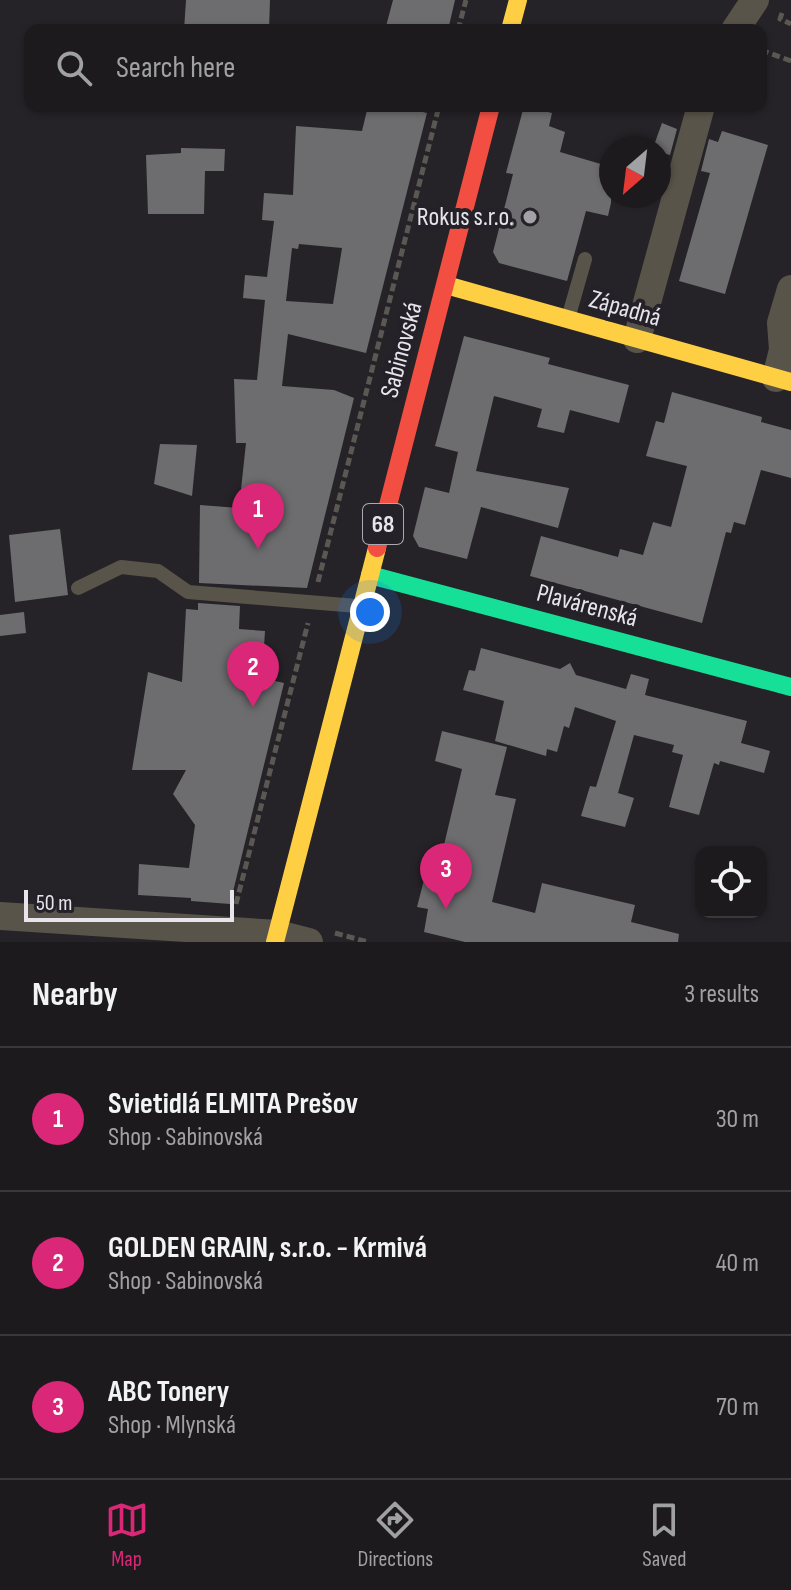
<!DOCTYPE html>
<html lang="en">
<head>
<meta charset="utf-8">
<style>
	:root { --surface:#1c1a1d; --page:#29272a; --text:#f1f3f6; --muted:#a0a1a4; --line:#3a383b; --accent:#db2777 }
	body { margin:0; font-family:"Sofia Sans Condensed",sans-serif; background:var(--page); color:var(--text) }
	.controls { position:absolute; right:24px; bottom:24px; display:grid; overflow:hidden; border-radius:16px; box-shadow:0 2px 6px #0004 }
	.controls button { width:72px; height:72px; display:grid; place-items:center; padding:0; border:0; border-bottom:2px solid var(--line); background:var(--surface); color:var(--text); font:40px sans-serif }
	.compass { position:absolute; left:599px; top:136px; width:72px; height:72px; border-radius:50%; background:var(--surface); box-shadow:0 2px 6px #0004; rotate:208deg }
	.scale { position:absolute; left:24px; bottom:20px; width:210px; box-sizing:border-box; padding-left:8px; border:4px solid #e7e5eb; border-top:0; font-size:22px; line-height:28px; white-space:nowrap; color:#e7e5eb; -webkit-text-stroke:6px #242129; paint-order:stroke }
	.you { position:absolute; left:370px; top:612px; width:28px; height:28px; margin:-20px; border:6px solid #fff; border-radius:50%; background:#1a73e8; box-shadow:0 0 0 12px #1a73e833 }
	.badge { display:grid; place-items:center; width:52px; height:52px; border-radius:50%; background:var(--accent); color:#fff; font-size:26px; font-weight:700 }
	.pin { position:absolute; translate:-50% -66px; filter:drop-shadow(0 2px 4px #0008) }
	.pin::after { content:''; position:absolute; top:42px; width:28px; height:24px; background:inherit; clip-path:polygon(0 0,100% 0,50% 100%) }
	.list { margin:0; padding:0; list-style:none }
	h2 { display:flex; justify-content:space-between; align-items:center; height:104px; margin:0; padding:0 32px; font-size:34px }
	h2 small { font-size:26px; font-weight:400; color:var(--muted) }
	.list li { display:grid; grid-template-columns:52px 1fr auto; gap:24px; align-items:center; box-sizing:border-box; height:144px; padding:0 32px; border-top:2px solid var(--line) }
	.list b { display:block; font-size:30px; white-space:nowrap }
	.list p { margin:0; font-size:26px; white-space:nowrap; color:var(--muted) }
	.list em { font-size:26px; font-style:normal; color:var(--muted) }
	.icon { flex:none; width:44px; height:44px; fill:none; stroke:currentColor; stroke-width:2; stroke-linecap:round; stroke-linejoin:round }
	.map { position:relative; flex:none; width:791px; height:942px; overflow:hidden }
	.search { position:absolute; background:var(--surface); box-shadow:0 2px 6px #0004; left:24px; right:24px; top:24px; height:88px; display:flex; align-items:center; gap:20px; box-sizing:border-box; padding:0 28px; border-radius:16px; color:var(--muted); font-size:30px }
	.sheet { height:536px; background:var(--surface) }
	nav { display:flex; justify-content:space-around; align-items:center; box-sizing:border-box; height:112px; border-top:2px solid var(--line); background:var(--surface); font-size:22px; color:var(--muted) }
	nav a { display:grid; justify-items:center; gap:4px }
	nav .on { color:var(--accent) }
	.map>svg:first-child { display:block }
	.building { fill:#6d6c6f; fill-rule:evenodd }
	.lines { fill:none; stroke-linecap:round; stroke-linejoin:round }
	.path { stroke:#5b5853; stroke-width:5; stroke-dasharray:8 4; stroke-linecap:butt }
	.lane { stroke:#59544a; stroke-width:14 }
	.street { stroke:#59544a; stroke-width:28 }
	.fast { stroke:#16e098; stroke-width:18 }
	.slow { stroke:#ffcf43; stroke-width:18 }
	.jam { stroke:#f24e42; stroke-width:18 }
	.poi-dot { fill:#a3a1a6; stroke:#242129; stroke-width:3 }
	.labels { text-anchor:middle; dominant-baseline:central; stroke-width:8; stroke-linejoin:round; paint-order:stroke }
	.shield { fill:#242129; stroke:#acaab1; stroke-width:2 }
	.shield-label { font-size:24px; font-weight:bold; fill:#e7e5eb }
	.poi-label { font-size:26px; fill:#e7e5eb; stroke:#242129; text-anchor:end }
	.street-label { font-size:26px; fill:#e7e5eb; stroke:#242129 }
</style>
</head>
<body>
<div class="map">
<svg width="791" height="942" viewBox="0 0 791 942">
	<rect width="100%" height="100%" fill="#252327"/>
	<g class="building">
		<path d="M186,0H270L269,30H184Z"/>
		<path d="M393,0H455L448,30H385Z"/>
		<path d="M368,106H397L427,113L366,353L288,334L282,386L334,390L354,398L307,588L199,583L200,505L239,508L246,443H236L234,379L257,380L265,300L243,298L245,275L267,277L274,221L262,220L264,193L293,195L296,126L362,131ZM299,244L342,248L333,304L286,301L292,248L298,249Z"/>
		<path d="M524,106L552,113L549,126L565,132L560,152L611,167V203L608,216L586,211L567,281L499,263L493,252L513,174L506,173Z"/>
		<path d="M662,123L677,129L670,155L659,152V148H653Z"/>
		<path d="M722,131L768,145L725,294L679,281L710,173L701,171L709,139L718,142Z"/>
		<path d="M181,148L225,149L224,171H205L204,214H148L146,155L181,153Z"/>
		<path d="M464,336L550,358L548,364L629,385L619,423L570,410L564,433L537,427L542,409L494,396L476,471L569,488L558,528L481,507L467,559L419,547L413,536L425,487L449,493L458,452L435,446Z"/>
		<path d="M672,392L762,417L761,422L791,430V478L761,470L745,525L734,522L731,533L726,532L702,623L530,576L541,536L618,557L620,549L643,555L653,522L671,527L687,466L646,456L656,421L664,423Z"/>
		<path d="M160,444L197,445L192,496L154,484Z"/>
		<path d="M60,529L68,595L15,602L9,535Z"/>
		<path d="M198,603L240,606L239,629L265,631L262,678L284,683L230,904L191,901V898L138,895L139,864L189,868L195,825L173,794L186,770H132L148,672L182,682L186,609L198,610Z"/>
		<path d="M24,612L26,633L0,636V615Z"/>
		<path d="M481,648L560,669L570,663L576,675L626,689L631,674L649,679L645,695L747,721L741,743L770,751L764,773L720,761L719,765L714,763L699,815L669,807L683,755L672,752L674,745L634,735L618,793L634,798L625,827L581,816L590,786L596,787L616,721L575,707L569,728L564,726L557,752L547,749L546,756L495,741L504,701L463,690L469,670L475,671Z"/>
		<path d="M442,731L507,747L495,795L516,799L492,902L535,913L542,883L635,905L631,922L679,934L678,942H465L424,932L428,909L417,907L424,880L435,883L462,769L435,761Z"/>
	</g>
	<g class="lines">
		<g class="path">
			<path d="M782,13L780,19L791,24"/>
			<path d="M458,30L466,0"/>
			<path d="M761,50L791,61"/>
			<path d="M318,582L439,106"/>
			<path d="M236,904L308,623"/>
			<path d="M335,933L368,942"/>
		</g>
		<g class="lane">
			<path d="M569,315L585,259"/>
			<path d="M78,588L121,567L158,571L188,592L357,606"/>
		</g>
		<g class="street">
			<path d="M735,30L755,0"/>
			<path d="M637,339L701,106"/>
			<path d="M776,378L783,350L781,323L791,289"/>
			<path d="M0,916L278,934L309,942"/>
		</g>
		<path class="fast" d="M370,575L791,687"/>
		<g class="slow">
			<path d="M510,30L518,0"/>
			<path d="M446,285L791,382"/>
			<path d="M275,942L377,548"/>
		</g>
		<path class="jam" d="M377,548L491,106"/>
	</g>
	<circle class="poi-dot" cx="530" cy="217" r="8"/>
	<g class="labels">
		<rect class="shield" x="363" y="504" width="40" height="40" rx="6"/>
		<g class="shield-label">
			<text x="383" y="524">68</text>
		</g>
		<g class="poi-label">
			<text x="514" y="217">Rokus s.r.o.</text>
		</g>
		<g class="street-label">
			<text transform="translate(625 309) rotate(16)">Západná</text>
			<text transform="translate(402 350) rotate(-75)">Sabinovská</text>
			<text transform="translate(587 606) rotate(15)">Plavárenská</text>
		</g>
	</g>
</svg>
<div class="controls">
<button><svg class="icon" aria-label="locate" viewBox="0 0 24 24"><circle cx="12" cy="12" r="6"/><path d="M12 2v4M12 18v4M2 12h4M18 12h4"/></svg></button>
</div>
<svg class="compass" viewBox="-18 -18 36 36"><path d="M0-13l5 13h-10z" fill="#e53935"/><path d="M0 13l5-13h-10z" fill="#a0a1a4"/></svg>
<div class="scale">50 m</div>
<div class="you"></div>
<div class="pin badge" style="left:258px;top:549px">1</div>
<div class="pin badge" style="left:253px;top:707px">2</div>
<div class="pin badge" style="left:446px;top:909px">3</div>
<div class="search"><svg class="icon" aria-label="search" viewBox="0 0 24 24"><circle cx="10" cy="10" r="6"/><path d="M15 15l6 6"/></svg>Search here</div>
</div>
<section class="sheet">
<h2>Nearby<small>3 results</small></h2>
<ul class="list">
<li><span class="badge">1</span><div><b>Svietidlá ELMITA Prešov</b><p>Shop · Sabinovská</p></div><em>30 m</em></li>
<li><span class="badge">2</span><div><b>GOLDEN GRAIN, s.r.o. - Krmivá</b><p>Shop · Sabinovská</p></div><em>40 m</em></li>
<li><span class="badge">3</span><div><b>ABC Tonery</b><p>Shop · Mlynská</p></div><em>70 m</em></li>
</ul>
</section>
<nav>
<a class="on"><svg class="icon" aria-label="map" viewBox="0 0 24 24"><path d="M3 6l6-2 6 2 6-2v14l-6 2-6-2-6 2zM9 4v14M15 6v14"/></svg>Map</a>
<a><svg class="icon" aria-label="directions" viewBox="0 0 24 24"><path d="M12 3l9 9-9 9-9-9zM9 14v-3h6M13 9l2 2-2 2"/></svg>Directions</a>
<a><svg class="icon" aria-label="saved" viewBox="0 0 24 24"><path d="M7 4h10v16l-5-4-5 4z"/></svg>Saved</a>
</nav>
</body>
</html>
